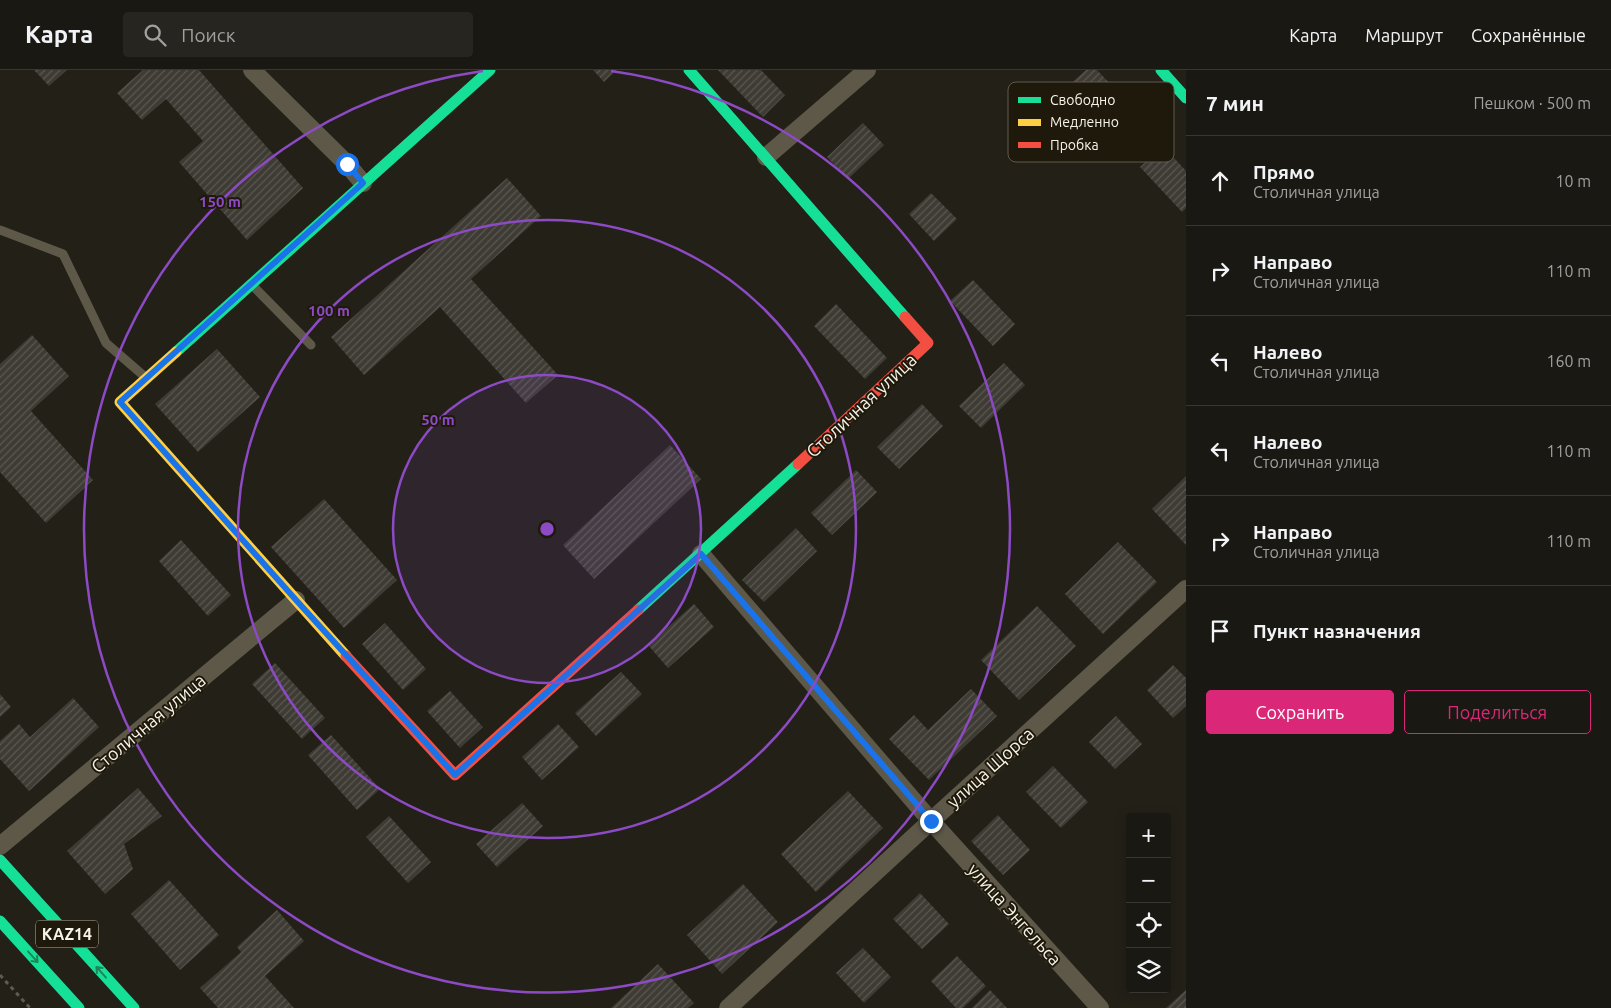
<!DOCTYPE html>
<html lang="ru">
<head>
<meta charset="utf-8">
<style>
	:root { --surface:#1a1812; --page:#272520; --text:#f1f3f6; --muted:#9fa09f; --line:#383732; --accent:#db2777 }
	body { margin:0; font-family:Ubuntu,sans-serif; background:var(--page); color:var(--text) }
	.controls { position:absolute; right:15px; bottom:15px; display:grid; overflow:hidden; border-radius:5px; box-shadow:0 2px 12px #0003 }
	.controls button { width:45px; height:45px; display:grid; place-items:center; padding:0; border:0; border-bottom:1px solid var(--line); background:var(--surface); color:var(--text); font:25px sans-serif }
	.stop { position:absolute; width:15px; height:15px; margin:-11px; border:4px solid #1a73e8; border-radius:50%; background:#fff }
	.stop.end { background:#1a73e8; border-color:#fff; box-shadow:0 1px 5px #0008 }
	.list { margin:0; padding:0; list-style:none }
	h2 { display:flex; justify-content:space-between; align-items:center; height:65px; margin:0; padding:0 20px; font-size:21px }
	h2 small { font-size:16px; font-weight:400; color:var(--muted) }
	.list li { display:grid; grid-template-columns:32px 1fr auto; gap:15px; align-items:center; box-sizing:border-box; height:90px; padding:0 20px; border-top:1px solid var(--line) }
	.list b { display:block; font-size:19px; white-space:nowrap }
	.list p { margin:0; font-size:16px; white-space:nowrap; color:var(--muted) }
	.list em { font-size:16px; font-style:normal; color:var(--muted) }
	.actions { display:flex; gap:10px; padding:15px 20px }
	.actions a { flex:1; padding:11px 0; border:1px solid var(--accent); border-radius:5px; text-align:center; font-size:18px; color:var(--accent) }
	.actions .main { background:var(--accent); color:#fff }
	.icon { flex:none; width:28px; height:28px; fill:none; stroke:currentColor; stroke-width:2; stroke-linecap:round; stroke-linejoin:round }
	.map { position:relative; flex:none; width:1186px; height:938px; overflow:hidden }
	header { display:flex; align-items:center; gap:30px; box-sizing:border-box; height:70px; padding:0 25px; background:var(--surface); border-bottom:1px solid var(--line) }
	header strong { font-size:24px }
	nav { display:flex; gap:28px; margin-inline-start:auto; font-size:18px }
	.search { width:350px; height:45px; background:var(--page); display:flex; align-items:center; gap:12px; box-sizing:border-box; padding:0 18px; border-radius:5px; color:var(--muted); font-size:19px }
	main { display:flex }
	aside { flex:1; background:var(--surface) }
	.map>svg:first-child { display:block }
	.building { fill:url(#building-hatch) }
	.lines { fill:none; stroke-linecap:round; stroke-linejoin:round }
	.path { stroke:#5e5b4f; stroke-width:3; stroke-dasharray:4 4; stroke-linecap:butt }
	.lane { stroke:#5d5848; stroke-width:9 }
	.street { stroke:#5d5848; stroke-width:18 }
	.fast { stroke:#16e098; stroke-width:11 }
	.slow { stroke:#ffcf43; stroke-width:11 }
	.jam { stroke:#f24e42; stroke-width:11 }
	.oneway { stroke:#1a8659 }
	.route { stroke:#1a73e8; stroke-width:6 }
	.ring { fill:none; stroke:#8d4ac5; stroke-width:2.5 }
	.labels { text-anchor:middle; dominant-baseline:central; stroke-width:4; stroke-linejoin:round; paint-order:stroke }
	.shield { fill:#1e190b; stroke:#b5b2a6; stroke-width:1 }
	.shield-label { font-size:16px; font-weight:bold; fill:#f6f3e9 }
	.street-label { font-size:18px; fill:#f6f3e9; stroke:#1e190b }
	.key { fill:#1e190b; stroke:#5f5a4e; stroke-width:1 }
	.key-label { font-size:14px; fill:#f6f3e9 }
	.centre { fill:#8d4ac5; stroke:#1e190b; stroke-width:2.5 }
	.ring-label { font-size:15px; text-anchor:middle; font-weight:bold; fill:#8d4ac5; stroke:#1e190b; stroke-width:4; stroke-linejoin:round; paint-order:stroke }
</style>
</head>
<body>
<header>
<strong>Карта</strong>
<div class="search"><svg class="icon" aria-label="search" viewBox="0 0 24 24"><circle cx="10" cy="10" r="6"/><path d="M15 15l6 6"/></svg>Поиск</div>
<nav><a>Карта</a><a>Маршрут</a><a>Сохранённые</a></nav>
</header>
<main>
<div class="map">
<svg width="1186" height="938" viewBox="0 0 1186 938">
	<defs>
		<pattern id="building-hatch" width="6" height="6" patternUnits="userSpaceOnUse" patternTransform="scale(1.25)"><rect width="6" height="6" fill="#3d3b34"/><path d="M-1 1l2-2M0 6l6-6M5 7l2-2" fill="none" stroke="#5a5851"/></pattern>
	</defs>
	<rect width="100%" height="100%" fill="#232018"/>
	<g class="building">
		<path d="M34,0H67L49,16Z"/>
		<path d="M143,0H199L303,118L247,170L179,92L203,71L166,29L142,50L117,23Z"/>
		<path d="M593,0H616L604,12Z"/>
		<path d="M718,0H761L785,25L763,47Z"/>
		<path d="M1086,0H1097L1131,36L1108,57L1069,15Z"/>
		<path d="M863,53L884,75L848,109L827,87Z"/>
		<path d="M1163,76L1186,101V138L1182,142L1140,97Z"/>
		<path d="M507,108L541,146L471,209L558,305L526,333L440,237L364,305L331,267Z"/>
		<path d="M931,123L957,149L934,171L909,144Z"/>
		<path d="M973,210L1015,254L993,276L950,231Z"/>
		<path d="M836,234L887,288L865,309L814,256Z"/>
		<path d="M32,265L69,306L31,341L93,410L46,453L0,402V294Z"/>
		<path d="M217,279L260,327L198,382L155,334Z"/>
		<path d="M1004,293L1025,315L981,358L959,336Z"/>
		<path d="M922,334L943,356L899,399L877,377Z"/>
		<path d="M670,375L701,409L594,509L563,475Z"/>
		<path d="M856,400L877,422L832,465L811,443Z"/>
		<path d="M1186,406V475L1152,439Z"/>
		<path d="M324,429L397,510L344,558L271,477Z"/>
		<path d="M796,458L817,481L764,532L742,510Z"/>
		<path d="M181,470L231,525L208,546L159,491Z"/>
		<path d="M1118,472L1157,512L1103,564L1065,524Z"/>
		<path d="M694,534L714,557L668,598L648,575Z"/>
		<path d="M1037,536L1076,576L1019,630L981,590Z"/>
		<path d="M385,553L426,599L403,620L362,574Z"/>
		<path d="M275,593L325,648L302,669L252,614Z"/>
		<path d="M1173,595L1186,608V636L1173,648L1147,620Z"/>
		<path d="M621,602L642,624L596,666L575,643Z"/>
		<path d="M971,619L997,646L929,710L889,669L914,645L928,660Z"/>
		<path d="M450,621L483,657L460,678L427,641Z"/>
		<path d="M0,624L11,637L0,647Z"/>
		<path d="M73,628L99,657L29,721L0,689V671L19,654L30,667Z"/>
		<path d="M1116,646L1142,674L1115,699L1089,672Z"/>
		<path d="M558,654L579,677L542,710L522,687Z"/>
		<path d="M331,665L380,719L357,740L308,685Z"/>
		<path d="M1053,696L1088,732L1061,758L1026,722Z"/>
		<path d="M138,718L162,746L124,774L133,799L105,824L67,781Z"/>
		<path d="M848,721L883,758L816,822L781,784Z"/>
		<path d="M522,733L543,756L497,797L476,774Z"/>
		<path d="M998,745L1030,780L1003,805L971,771Z"/>
		<path d="M389,746L431,792L408,813L366,767Z"/>
		<path d="M169,810L219,865L180,900L131,844Z"/>
		<path d="M743,814L778,852L722,904L687,865Z"/>
		<path d="M920,823L949,854L922,879L893,849Z"/>
		<path d="M277,840L304,871L265,906L294,938H218L200,918L241,882L237,877Z"/>
		<path d="M863,878L891,907L864,933L836,903Z"/>
		<path d="M957,886L986,916L963,938H956L931,911Z"/>
		<path d="M658,894L694,933L688,938H611Z"/>
		<path d="M990,920L1007,938H972Z"/>
		<path d="M1186,920V938H1166Z"/>
	</g>
	<g class="lines">
		<path class="path" d="M0,905L30,938"/>
		<g class="lane">
			<path d="M0,160L63,184L106,273L144,306"/>
			<path d="M253,216L311,275"/>
		</g>
		<g class="street">
			<path d="M252,0L347,94L363,113"/>
			<path d="M766,87L867,0"/>
			<path d="M701,484L931,751L1100,938"/>
			<path d="M0,776L296,530"/>
			<path d="M728,938L931,751L1186,519"/>
		</g>
		<g class="fast">
			<path d="M689,0L905,247"/>
			<path d="M1161,0L1186,28"/>
			<path d="M176,282L490,0"/>
			<path d="M638,540L798,394"/>
			<path d="M0,790L134,938"/>
			<path d="M0,851L79,938"/>
		</g>
		<path class="slow" d="M176,282L120,332L346,586"/>
		<g class="jam">
			<path d="M798,394L928,273L905,247"/>
			<path d="M346,586L455,705L638,540"/>
		</g>
	</g>
	<defs><path id="oneway-shaft" d="M-6 0H5M1.5-3L5.5 0L1.5 3" fill="none" stroke-width="1.6" stroke-linecap="round" stroke-linejoin="round" transform="scale(1.25)"/></defs>
	<g class="oneway">
		<use href="#oneway-shaft" transform="translate(33 887) rotate(48)"/>
		<use href="#oneway-shaft" transform="translate(101 902) rotate(-132)"/>
	</g>
	<g class="lines">
		<path class="route" d="M347,94L363,113L120,332L296,530L455,705L701,484L931,751"/>
	</g>
	<circle cx="547" cy="459" r="154" fill="#8d4ac5" fill-opacity=".12"/>
	<g class="ring">
		<circle cx="547" cy="459" r="154"/>
		<circle cx="547" cy="459" r="309"/>
		<path d="M611 1A463 463 0 1 1 483 1"/>
	</g>
	<g class="labels">
		<rect class="shield" x="36" y="850.5" width="62" height="27" rx="4"/>
		<g class="shield-label">
			<text x="67" y="864">KAZ14</text>
		</g>
		<g class="street-label">
			<text transform="translate(861 335) rotate(-43)">Столичная улица</text>
			<text transform="translate(148 653) rotate(-40)">Столичная улица</text>
			<text transform="translate(990 697) rotate(-42)">улица Щорса</text>
			<text transform="translate(1015 844) rotate(48)">улица Энгельса</text>
		</g>
	</g>
	<rect x="1008" y="12" width="166" height="80" rx="8" class="key"/>
	<rect x="1018" y="27" width="23" height="6" fill="#16e098"/>
	<rect x="1018" y="49" width="23" height="7" fill="#ffcf43"/>
	<rect x="1018" y="72" width="23" height="6" fill="#f24e42"/>
	<g class="key-label">
		<text x="1050" y="35">Свободно</text>
		<text x="1050" y="57">Медленно</text>
		<text x="1050" y="80">Пробка</text>
	</g>
	<circle cx="547" cy="459" r="8" class="centre"/>
	<g class="ring-label">
		<text x="220" y="137">150 m</text>
		<text x="329" y="246">100 m</text>
		<text x="438" y="355">50 m</text>
	</g>
</svg>
<div class="controls">
<button>+</button>
<button>−</button>
<button><svg class="icon" aria-label="locate" viewBox="0 0 24 24"><circle cx="12" cy="12" r="6"/><path d="M12 2v4M12 18v4M2 12h4M18 12h4"/></svg></button>
<button><svg class="icon" aria-label="layers" viewBox="0 0 24 24"><path d="M12 4l9 5-9 5-9-5zM3 14l9 5 9-5"/></svg></button>
</div>
<div class="stop" style="left:347px;top:94px"></div>
<div class="stop end" style="left:931px;top:751px"></div>
</div>
<aside>
<h2>7 мин<small>Пешком · 500 m</small></h2>
<ul class="list">
<li><svg class="icon" aria-label="ahead" viewBox="0 0 24 24"><path d="M12 20V5M6 11l6-6 6 6"/></svg><div><b>Прямо</b><p>Столичная улица</p></div><em>10 m</em></li>
<li><svg class="icon" aria-label="right" viewBox="0 0 24 24"><path d="M7 20v-9h11M14 6l5 5-5 5"/></svg><div><b>Направо</b><p>Столичная улица</p></div><em>110 m</em></li>
<li><svg class="icon" aria-label="left" viewBox="0 0 24 24"><path d="M17 20v-9H6M10 6l-5 5 5 5"/></svg><div><b>Налево</b><p>Столичная улица</p></div><em>160 m</em></li>
<li><svg class="icon" aria-label="left" viewBox="0 0 24 24"><path d="M17 20v-9H6M10 6l-5 5 5 5"/></svg><div><b>Налево</b><p>Столичная улица</p></div><em>110 m</em></li>
<li><svg class="icon" aria-label="right" viewBox="0 0 24 24"><path d="M7 20v-9h11M14 6l5 5-5 5"/></svg><div><b>Направо</b><p>Столичная улица</p></div><em>110 m</em></li>
<li><svg class="icon" aria-label="arrive" viewBox="0 0 24 24"><path d="M6 21V4h12l-3 4 3 4H6"/></svg><div><b>Пункт назначения</b></div></li>
</ul>
<div class="actions"><a class="main">Сохранить</a><a>Поделиться</a></div>
</aside>
</main>
</body>
</html>
